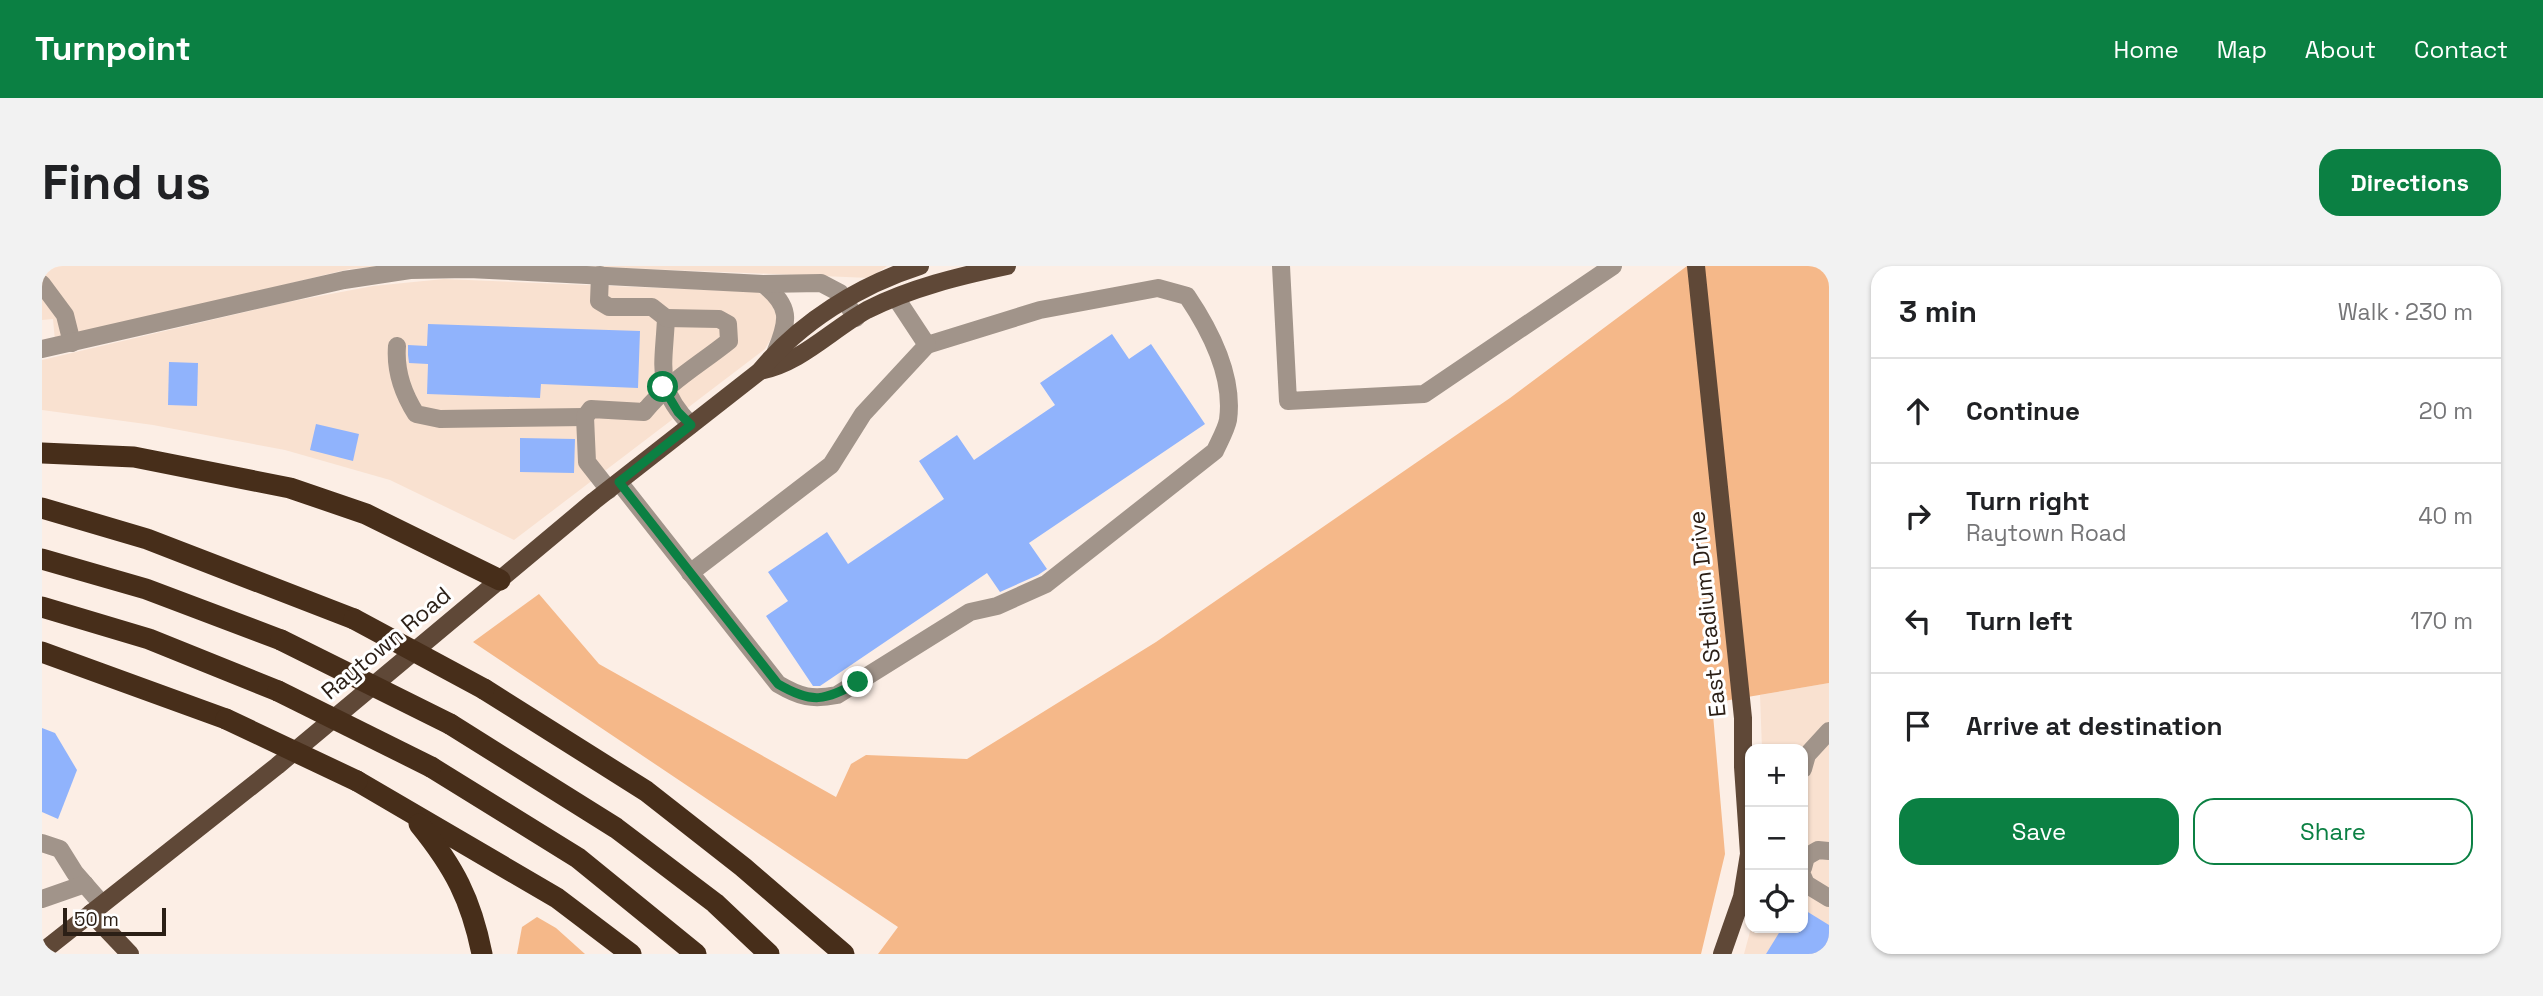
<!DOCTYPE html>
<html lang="en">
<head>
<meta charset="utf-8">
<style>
	:root { --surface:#fff; --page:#f2f2f2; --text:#202124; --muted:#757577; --line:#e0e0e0; --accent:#0b8043 }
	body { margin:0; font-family:"Space Grotesk",sans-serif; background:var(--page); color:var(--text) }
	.controls { position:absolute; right:21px; bottom:21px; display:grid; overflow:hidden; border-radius:14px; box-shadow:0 2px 5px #0004 }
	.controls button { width:63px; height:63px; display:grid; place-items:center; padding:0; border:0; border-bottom:2px solid var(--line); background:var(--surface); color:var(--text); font:35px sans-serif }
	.scale { position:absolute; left:21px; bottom:18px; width:103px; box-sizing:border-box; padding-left:7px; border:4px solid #2b1f16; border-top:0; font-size:19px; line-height:24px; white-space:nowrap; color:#2b1f16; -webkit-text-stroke:5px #fff; paint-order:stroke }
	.stop { position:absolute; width:21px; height:21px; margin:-16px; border:5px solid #0b8043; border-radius:50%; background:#fff }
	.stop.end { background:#0b8043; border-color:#fff; box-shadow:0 2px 7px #0008 }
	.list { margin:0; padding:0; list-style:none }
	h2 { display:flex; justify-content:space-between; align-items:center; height:91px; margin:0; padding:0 28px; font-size:30px }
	h2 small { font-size:23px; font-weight:400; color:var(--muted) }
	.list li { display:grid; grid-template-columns:46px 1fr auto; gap:21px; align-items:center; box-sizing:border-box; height:105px; padding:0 28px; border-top:2px solid var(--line) }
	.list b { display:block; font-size:26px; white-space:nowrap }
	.list p { margin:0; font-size:23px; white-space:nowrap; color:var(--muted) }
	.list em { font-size:23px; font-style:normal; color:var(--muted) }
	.actions { display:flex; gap:14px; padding:21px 28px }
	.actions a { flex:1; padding:16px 0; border:2px solid var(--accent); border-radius:21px; text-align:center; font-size:24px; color:var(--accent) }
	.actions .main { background:var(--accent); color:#fff }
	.icon { flex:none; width:38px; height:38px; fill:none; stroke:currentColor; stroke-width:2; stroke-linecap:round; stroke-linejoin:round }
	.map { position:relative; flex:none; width:1787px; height:688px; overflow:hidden; border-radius:21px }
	header { display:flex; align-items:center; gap:42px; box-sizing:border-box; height:98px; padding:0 35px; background:var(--accent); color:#fff }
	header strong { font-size:33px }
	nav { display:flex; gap:38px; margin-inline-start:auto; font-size:24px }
	.intro { display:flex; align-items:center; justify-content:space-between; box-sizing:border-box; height:168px; padding:0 42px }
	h1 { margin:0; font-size:49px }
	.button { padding:18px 32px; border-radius:21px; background:var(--accent); color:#fff; font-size:24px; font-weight:700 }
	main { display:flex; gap:42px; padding:0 42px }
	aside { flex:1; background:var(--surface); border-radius:21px; box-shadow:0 2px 5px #0004 }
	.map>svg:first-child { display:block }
	.built { fill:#f9e1d0 }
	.green { fill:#f5b889 }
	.building { fill:#90b3fc }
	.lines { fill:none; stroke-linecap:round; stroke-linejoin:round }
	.minor { stroke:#a1948a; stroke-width:18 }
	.major { stroke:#5f4837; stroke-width:18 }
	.highway { stroke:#472e1a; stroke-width:21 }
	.highway-bridge { stroke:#472e1a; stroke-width:21 }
	.route { stroke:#0b8043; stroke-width:9 }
	.labels { text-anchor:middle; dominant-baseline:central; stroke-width:6; stroke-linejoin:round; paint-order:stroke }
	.street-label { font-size:23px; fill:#2b1f16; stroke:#fff }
</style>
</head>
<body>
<header>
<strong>Turnpoint</strong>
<nav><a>Home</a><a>Map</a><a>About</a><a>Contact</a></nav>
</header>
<div class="intro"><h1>Find us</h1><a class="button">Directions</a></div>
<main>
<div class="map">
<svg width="1787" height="688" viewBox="0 0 1787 688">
	<rect width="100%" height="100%" fill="#fceee5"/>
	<g class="built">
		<path d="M0,0H342L307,3L13,75L11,53L0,54Z"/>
		<path d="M537,0H845L828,12Z"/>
		<path d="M402,13L716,26L728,35L735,50L733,66L723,83L472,274L348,214L243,184L111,159L0,144V94L246,36L331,20Z"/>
		<path d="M1787,417V688H1702L1709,662H1761V483H1720L1718,429Z"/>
	</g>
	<g class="green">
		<path d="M1645,0H1787V417L1670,437L1683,588L1659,688H836L856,661L431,376L497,328L557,398L794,531L809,498L824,489L925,493L1114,376L1468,132Z"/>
		<path d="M495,651L514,662L543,688H475L480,661Z"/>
	</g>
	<g class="building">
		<path d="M386,58L598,65L596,122L499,118L498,132L385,128L386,98L367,97L366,89V79L385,80Z"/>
		<path d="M1070,68L1087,93L1109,78L1163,158L987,277L1005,303L996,309L958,326L945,307L778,420H771L724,350L746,335L726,306L785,266L806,298L902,233L877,195L915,169L932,194L1013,139L998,117Z"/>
		<path d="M127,96L156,97L155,140L126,139Z"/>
		<path d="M274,158L317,168L311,195L268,184Z"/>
		<path d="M478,172L533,173L532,207L478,206Z"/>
		<path d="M0,462L13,467L35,504L16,553L0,546Z"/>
		<path d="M1761,643L1787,659V688H1724L1740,662H1761Z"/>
	</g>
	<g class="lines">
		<g class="minor">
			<path d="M1239,0L1246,135L1382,128L1571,0"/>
			<path d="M558,9L557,35L567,41H610L624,52C622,100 612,122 649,159"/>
			<path d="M0,18L23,49L30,77"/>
			<path d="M721,18C749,40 747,54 734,85"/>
			<path d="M355,80C353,105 360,126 374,148L398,153L543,151"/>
			<path d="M0,83L302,14L368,4L427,3L721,18L779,17L798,27L814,52"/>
			<path d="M577,216L736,418C758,431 770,434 795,429L928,346L955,340L1004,318L1173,185C1177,176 1184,164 1186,154C1192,111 1168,64 1145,30L1116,22L998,44L885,79"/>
			<path d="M567,224L545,196L543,151L549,143L602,146C625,117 657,99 687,75L686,58L677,53L624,52"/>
			<path d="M648,307L789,199L821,148L885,79L854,32"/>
			<path d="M1761,503L1765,489L1787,465"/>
			<path d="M0,577L18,583L33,607L60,638"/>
			<path d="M1761,602L1764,591L1776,584L1787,585"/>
			<path d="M1761,611L1764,618L1787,632"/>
			<path d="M0,633L43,618"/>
		</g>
		<g class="major">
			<path d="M1654,0L1701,452V501L1707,588L1700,631L1680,688"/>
			<path d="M718,105C759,97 789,64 825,44C868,22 918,10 965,0"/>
			<path d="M49,647L88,688"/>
			<path d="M0,686L235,500L552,235L718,105C758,56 818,19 878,0"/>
		</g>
		<g class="highway">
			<path d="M0,187L92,191L248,222L324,248L458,314"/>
			<path d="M0,242L105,273L312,353"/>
			<path d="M0,293L104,323L239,374"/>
			<path d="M0,341L107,373L236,425"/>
			<path d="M0,386L184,453"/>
			<path d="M442,423L604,525L701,601L802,688"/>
			<path d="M408,458L574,562L673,637L727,688"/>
			<path d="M389,501L536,592L654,688"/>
			<path d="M315,515L515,632L589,688"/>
			<path d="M377,558C412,601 429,633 440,688"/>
		</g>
		<g class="highway-bridge">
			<path d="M312,353L442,423"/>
			<path d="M239,374L408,458"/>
			<path d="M236,425L389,501"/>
			<path d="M184,453L315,515"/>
		</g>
	</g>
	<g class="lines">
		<path class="route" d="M621,121L636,146L649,159L577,216L736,418C770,438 783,435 816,416"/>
	</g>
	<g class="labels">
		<g class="street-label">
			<text transform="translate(1665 348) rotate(-96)">East Stadium Drive</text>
			<text transform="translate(344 377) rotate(-40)">Raytown Road</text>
		</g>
	</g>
</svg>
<div class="controls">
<button>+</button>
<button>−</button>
<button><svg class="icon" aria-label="locate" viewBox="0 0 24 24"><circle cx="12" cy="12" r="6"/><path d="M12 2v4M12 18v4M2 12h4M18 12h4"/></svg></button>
</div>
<div class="scale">50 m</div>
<div class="stop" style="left:621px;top:121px"></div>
<div class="stop end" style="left:816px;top:416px"></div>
</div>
<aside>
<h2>3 min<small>Walk · 230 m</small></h2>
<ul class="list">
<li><svg class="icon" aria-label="ahead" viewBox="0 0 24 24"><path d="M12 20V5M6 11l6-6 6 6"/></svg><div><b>Continue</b></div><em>20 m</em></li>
<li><svg class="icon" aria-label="right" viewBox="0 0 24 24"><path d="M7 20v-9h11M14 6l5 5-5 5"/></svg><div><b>Turn right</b><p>Raytown Road</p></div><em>40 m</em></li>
<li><svg class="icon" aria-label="left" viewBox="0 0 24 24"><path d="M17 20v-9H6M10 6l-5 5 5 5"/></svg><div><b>Turn left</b></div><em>170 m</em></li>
<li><svg class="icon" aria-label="arrive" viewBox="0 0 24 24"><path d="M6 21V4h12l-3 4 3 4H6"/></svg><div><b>Arrive at destination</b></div></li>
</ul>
<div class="actions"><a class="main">Save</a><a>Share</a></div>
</aside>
</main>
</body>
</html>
